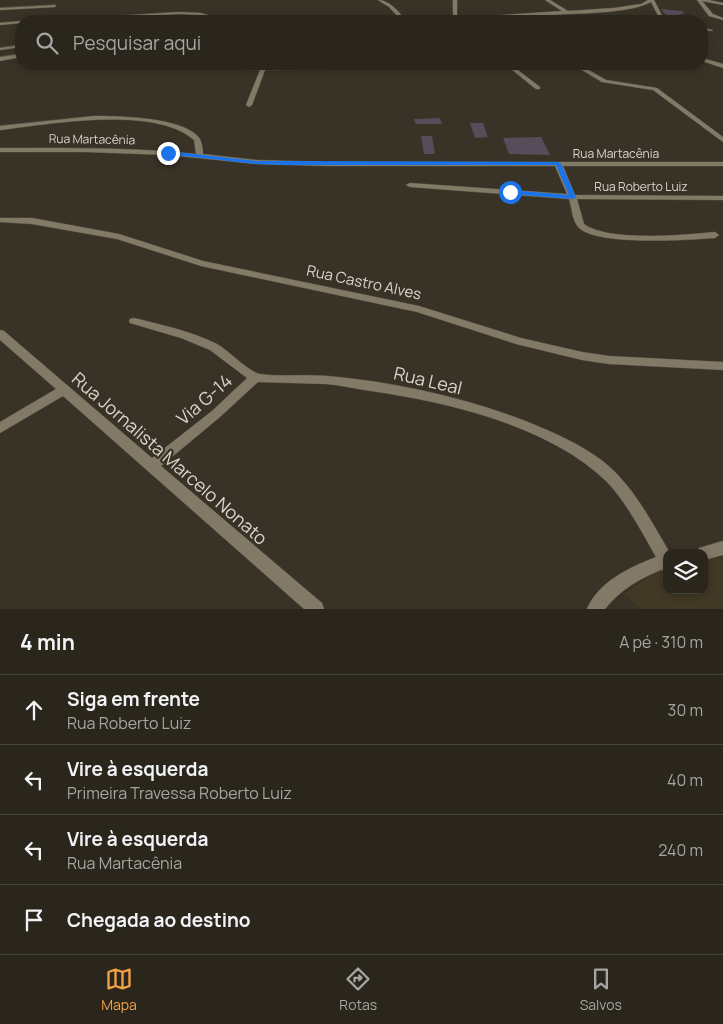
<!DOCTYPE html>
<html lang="pt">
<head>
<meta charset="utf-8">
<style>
	:root { --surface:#2a261c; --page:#322e25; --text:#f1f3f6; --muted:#a5a5a3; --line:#46433b; --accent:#f5a246 }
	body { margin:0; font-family:Manrope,sans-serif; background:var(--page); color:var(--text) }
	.controls { position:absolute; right:15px; bottom:15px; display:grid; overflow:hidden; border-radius:10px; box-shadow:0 2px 8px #0003 }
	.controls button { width:45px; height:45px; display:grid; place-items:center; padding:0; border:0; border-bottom:1px solid var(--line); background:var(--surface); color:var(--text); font:25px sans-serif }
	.stop { position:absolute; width:15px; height:15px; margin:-11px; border:4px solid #1a73e8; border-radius:50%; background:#fff }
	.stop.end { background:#1a73e8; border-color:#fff; box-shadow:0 1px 5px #0008 }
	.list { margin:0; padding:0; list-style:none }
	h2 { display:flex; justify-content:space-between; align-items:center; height:65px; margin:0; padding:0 20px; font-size:21px }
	h2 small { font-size:16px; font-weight:400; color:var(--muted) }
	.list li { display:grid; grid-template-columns:32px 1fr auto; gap:15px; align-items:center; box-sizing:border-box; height:70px; padding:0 20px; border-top:1px solid var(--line) }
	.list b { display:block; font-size:19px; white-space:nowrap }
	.list p { margin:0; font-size:16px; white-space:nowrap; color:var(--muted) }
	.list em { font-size:16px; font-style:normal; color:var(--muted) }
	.icon { flex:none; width:28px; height:28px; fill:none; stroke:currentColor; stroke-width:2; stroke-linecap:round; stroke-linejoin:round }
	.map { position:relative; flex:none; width:723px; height:609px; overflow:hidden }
	.search { position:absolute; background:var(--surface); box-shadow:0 2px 8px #0003; left:15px; right:15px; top:15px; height:55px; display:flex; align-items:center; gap:12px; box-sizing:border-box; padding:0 18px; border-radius:20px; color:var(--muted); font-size:19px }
	.sheet { height:345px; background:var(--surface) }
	nav { display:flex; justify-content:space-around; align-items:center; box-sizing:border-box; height:70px; border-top:1px solid var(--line); background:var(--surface); font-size:14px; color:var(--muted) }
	nav a { display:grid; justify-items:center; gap:2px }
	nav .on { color:var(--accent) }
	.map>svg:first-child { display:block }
	.built { fill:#413825 }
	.building { fill:#564d5a }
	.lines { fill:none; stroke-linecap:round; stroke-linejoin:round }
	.minor-casing { stroke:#555044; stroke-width:1 }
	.minor { fill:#827a66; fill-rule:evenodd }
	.route { fill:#1a73e8 }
	.labels { text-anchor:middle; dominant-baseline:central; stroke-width:4.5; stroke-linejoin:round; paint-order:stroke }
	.far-street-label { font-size:12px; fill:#d9d5cd; stroke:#383326 }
	.street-label { font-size:15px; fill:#d9d5cd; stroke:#383326 }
	.near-street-label { font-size:18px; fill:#d9d5cd; stroke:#383326 }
</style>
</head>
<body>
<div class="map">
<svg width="723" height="609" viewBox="0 0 723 609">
	<rect width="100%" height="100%" fill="#383326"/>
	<path class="built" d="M723,556V609H641L624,594L660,569L667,568V590H704V559Z"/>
	<g class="building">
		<path d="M661,9L682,11L684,14H680V15L686,20L669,19Z"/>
		<path d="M440,118L442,124H416L414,119Z"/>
		<path d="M470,123H483L488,137L475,138Z"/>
		<path d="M421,136H432L435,154H424Z"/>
		<path d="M541,137L550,155L509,154L503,138Z"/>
	</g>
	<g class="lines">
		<defs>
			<g id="minor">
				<path d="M378,0C390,0 400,13 406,21H402L389,7Z"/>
				<path d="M453,0H457V18L562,11L545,0H550L568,11L614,8L641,4L648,0H654L665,21H661L651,2C629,14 577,13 552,15L566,21H561L547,15L435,21L437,20L453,19Z"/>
				<path d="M697,0H709L723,3V5L702,1L713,14L723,18V20L709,16Z"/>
				<path d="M56,5L55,7L0,10V8Z"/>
				<path d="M179,12L201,13L228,21H222L201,15L179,14L33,21Z"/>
				<path d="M21,21H23L21,23L0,25V23Z"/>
				<path d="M702,28L713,30L711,31L702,30Z"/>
				<path d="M21,45V47L0,50V48Z"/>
				<path d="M21,54V57L0,61V57Z"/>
				<path d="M702,58L723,64V68L702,61Z"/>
				<path d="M116,64L263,66L450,64L447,66L394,69L265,70L252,105L249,107L246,105L260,70L119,66Z"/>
				<path d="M505,64H510L540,87V89H536Z"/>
				<path d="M572,64H578L606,80L657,88L723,137V142L653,90L602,82Z"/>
				<path d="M94,116C118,116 186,117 200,139C202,144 203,149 203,154L257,160L326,162H723V166H563L575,195L723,196V200L577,199L584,224C608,242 685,235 715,232L719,235L715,238C688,240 598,246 579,228C572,221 572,208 569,199L410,187L406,185L410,183L567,194L555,166H326L257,164L168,155L85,152H0V148C65,148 131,147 196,154L194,140C155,105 49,124 0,130V126Z"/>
				<path d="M0,218H32L119,234L203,261L419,306L521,338L582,352L609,356L723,362V370L609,364L582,360L516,344L417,312L201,266L117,239L32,224L0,222Z"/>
				<path d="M134,318C162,325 191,331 217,344C228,350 249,372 260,374C282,377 305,374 328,376C403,383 478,400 547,430C572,441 598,454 617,474C639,497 654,526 670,553H667V568C643,576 621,589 605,609H587C598,582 630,567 656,557C643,534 625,500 606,481C549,426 448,402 371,391C356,389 341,385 326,384C303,383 280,383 258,382L220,417L161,466L322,603L324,609H304L63,396L0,433V422L56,389L0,340V330L4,331L152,458L212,411L247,378L210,350L181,338L130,323L129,321L130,319Z"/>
				<path d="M723,541V555L704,560V553H697L699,548Z"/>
			</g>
		</defs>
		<use href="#minor" class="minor-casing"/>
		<use href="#minor" class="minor"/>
	</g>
	<path class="route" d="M168,151L257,161H287L558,162L561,164L576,197L573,199L510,194L506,192L510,190L569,195L556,165H287L257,164L166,154Z"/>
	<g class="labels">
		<g class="far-street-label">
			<text transform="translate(92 139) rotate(1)">Rua Martacênia</text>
			<text x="616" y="153">Rua Martacênia</text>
			<text x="641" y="186">Rua Roberto Luiz</text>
		</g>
		<g class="street-label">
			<text transform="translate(364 282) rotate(12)">Rua Castro Alves</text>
		</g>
		<g class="near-street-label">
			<text transform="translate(428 380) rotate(13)">Rua Leal</text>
			<text transform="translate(204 399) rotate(-41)">Via G-14</text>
			<text transform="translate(170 458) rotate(41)">Rua Jornalista Marcelo Nonato</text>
		</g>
	</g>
</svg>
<div class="controls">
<button><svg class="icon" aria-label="layers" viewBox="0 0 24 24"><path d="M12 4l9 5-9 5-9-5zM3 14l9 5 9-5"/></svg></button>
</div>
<div class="stop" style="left:510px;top:192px"></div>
<div class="stop end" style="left:168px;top:153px"></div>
<div class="search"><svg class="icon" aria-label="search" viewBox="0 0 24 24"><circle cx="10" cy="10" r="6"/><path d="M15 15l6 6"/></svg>Pesquisar aqui</div>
</div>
<section class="sheet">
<h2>4 min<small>A pé · 310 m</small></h2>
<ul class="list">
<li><svg class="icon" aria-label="ahead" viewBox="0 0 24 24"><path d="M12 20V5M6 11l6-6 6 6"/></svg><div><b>Siga em frente</b><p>Rua Roberto Luiz</p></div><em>30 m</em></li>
<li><svg class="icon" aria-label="left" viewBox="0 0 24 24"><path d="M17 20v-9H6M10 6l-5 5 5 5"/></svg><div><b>Vire à esquerda</b><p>Primeira Travessa Roberto Luiz</p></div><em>40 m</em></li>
<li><svg class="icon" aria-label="left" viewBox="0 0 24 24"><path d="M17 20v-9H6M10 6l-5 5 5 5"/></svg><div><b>Vire à esquerda</b><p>Rua Martacênia</p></div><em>240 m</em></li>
<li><svg class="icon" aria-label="arrive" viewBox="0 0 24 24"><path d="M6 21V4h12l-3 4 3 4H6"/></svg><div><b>Chegada ao destino</b></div></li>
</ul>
</section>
<nav>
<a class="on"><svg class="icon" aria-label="map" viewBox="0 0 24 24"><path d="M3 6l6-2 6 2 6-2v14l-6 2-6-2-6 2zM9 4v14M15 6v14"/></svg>Mapa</a>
<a><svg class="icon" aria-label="directions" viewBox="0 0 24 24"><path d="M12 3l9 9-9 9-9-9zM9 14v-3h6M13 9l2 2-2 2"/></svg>Rotas</a>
<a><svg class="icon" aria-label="saved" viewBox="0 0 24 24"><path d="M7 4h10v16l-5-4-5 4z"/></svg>Salvos</a>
</nav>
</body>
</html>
